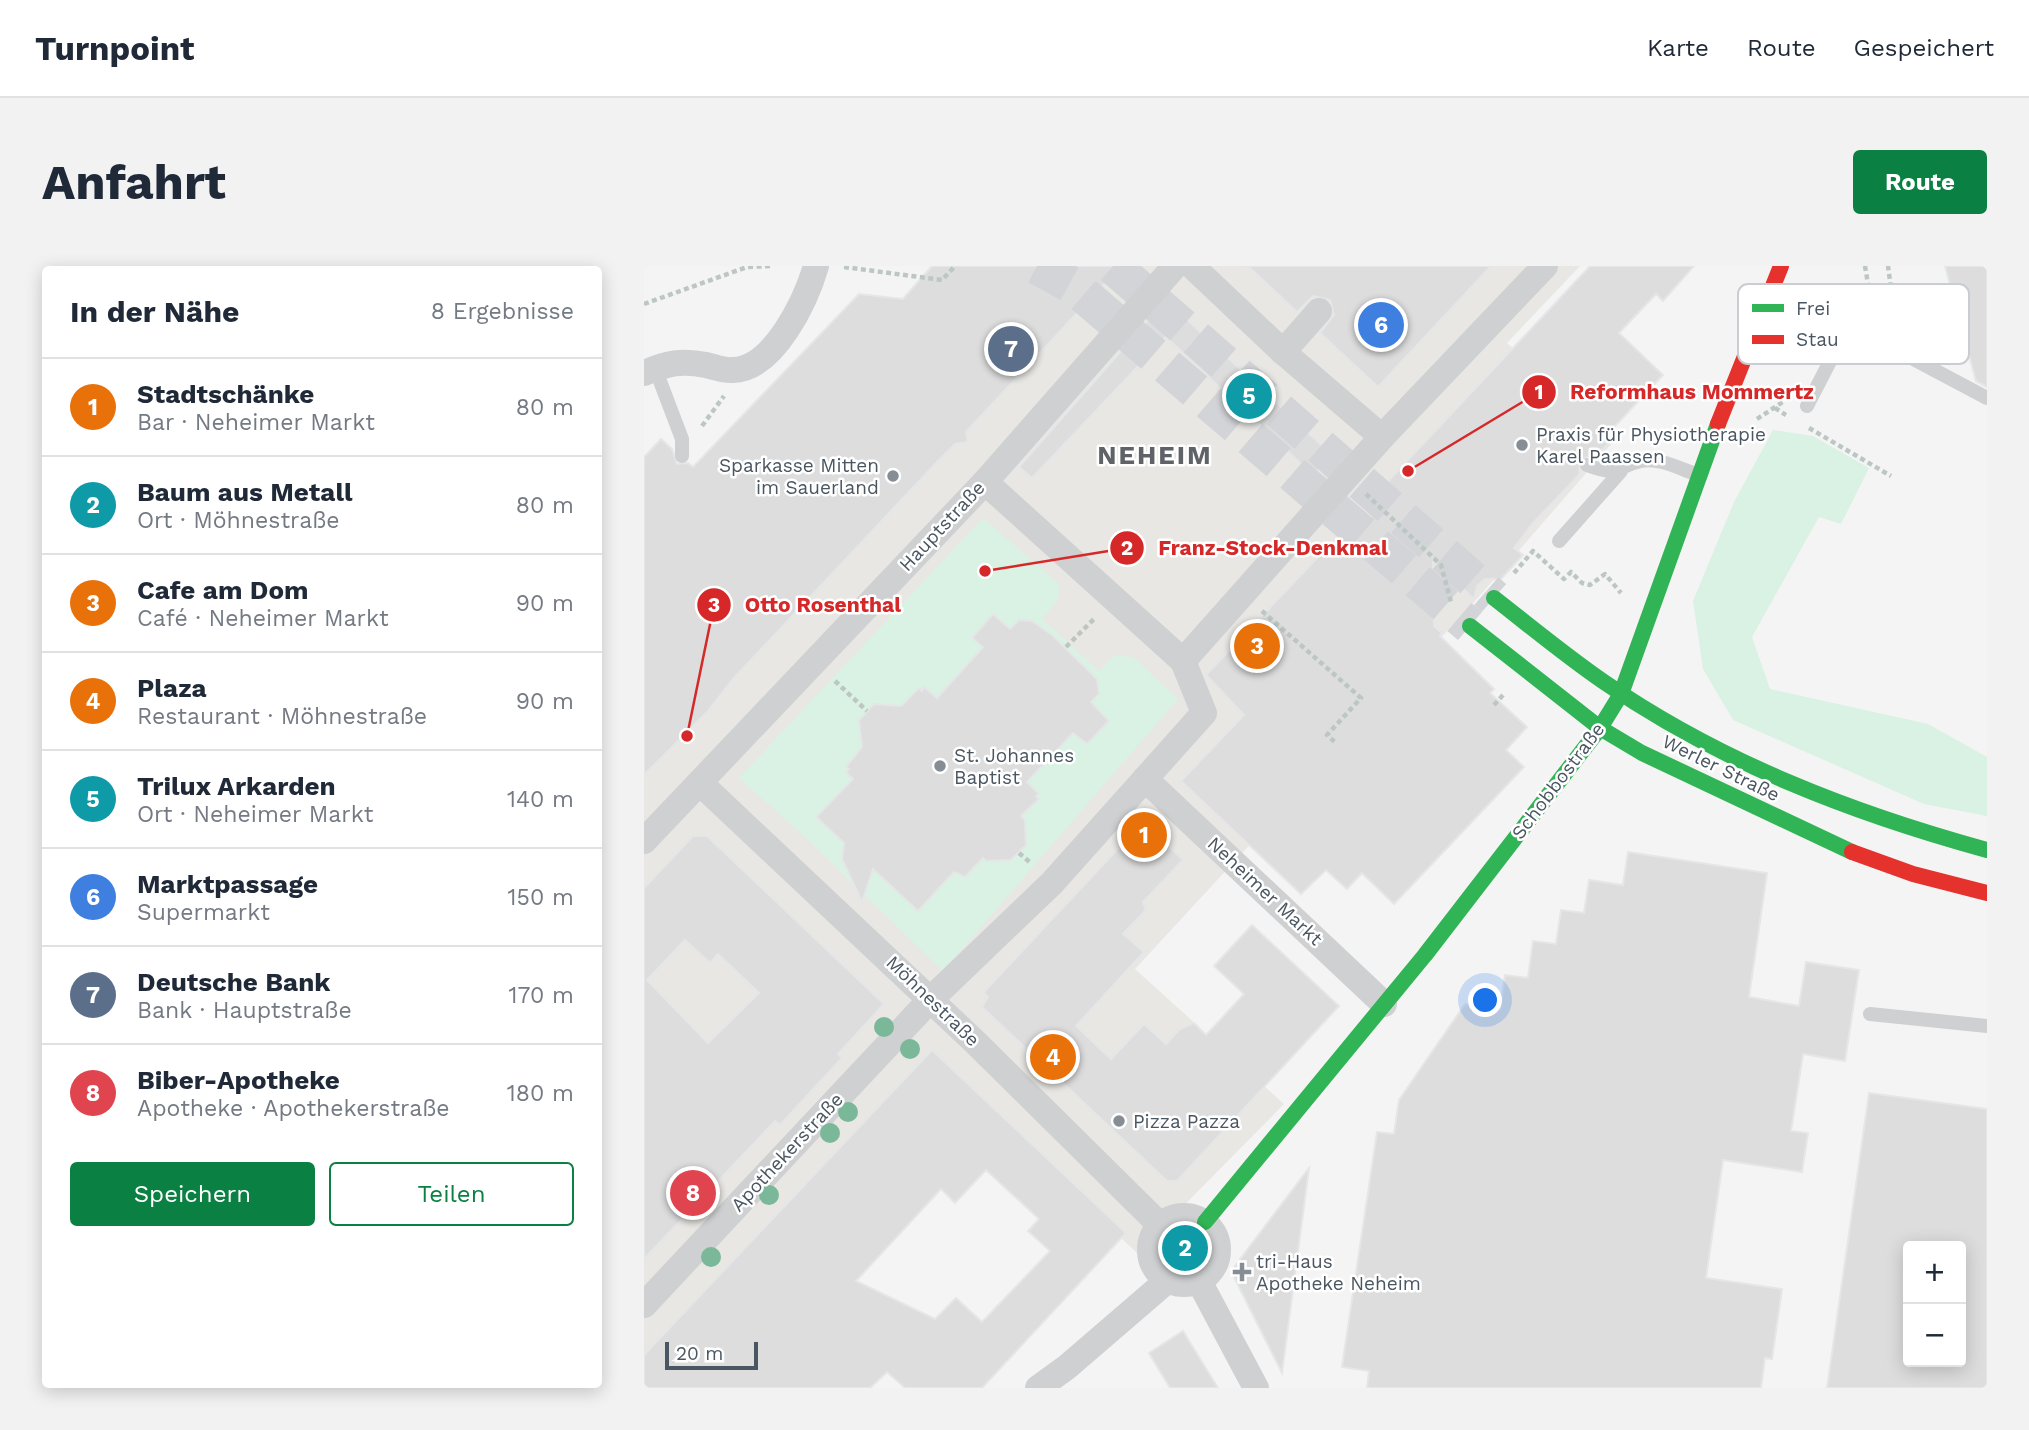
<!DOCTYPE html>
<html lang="de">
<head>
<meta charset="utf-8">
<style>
	:root { --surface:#fff; --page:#f2f2f3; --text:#1f2937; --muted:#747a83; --line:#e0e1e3; --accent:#0b8043 }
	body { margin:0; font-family:"Work Sans",sans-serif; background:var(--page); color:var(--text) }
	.controls { position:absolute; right:21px; bottom:21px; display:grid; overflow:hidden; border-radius:7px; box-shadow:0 4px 18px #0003 }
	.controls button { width:63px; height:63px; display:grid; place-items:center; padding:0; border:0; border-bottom:2px solid var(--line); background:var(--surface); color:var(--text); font:35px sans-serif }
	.scale { position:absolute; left:21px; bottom:18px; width:93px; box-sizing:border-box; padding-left:7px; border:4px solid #4a5661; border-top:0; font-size:19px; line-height:24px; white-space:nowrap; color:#4a5661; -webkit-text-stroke:5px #fff; paint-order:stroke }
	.you { position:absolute; left:842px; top:735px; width:24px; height:24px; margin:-18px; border:5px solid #fff; border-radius:50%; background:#1a73e8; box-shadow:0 0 0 10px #1a73e833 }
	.badge { display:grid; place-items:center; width:46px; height:46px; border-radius:50%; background:var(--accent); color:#fff; font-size:23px; font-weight:700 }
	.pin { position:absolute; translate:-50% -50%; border:4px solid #fff; box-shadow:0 2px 7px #0006 }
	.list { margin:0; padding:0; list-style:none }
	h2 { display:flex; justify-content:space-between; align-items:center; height:91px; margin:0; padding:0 28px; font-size:30px }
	h2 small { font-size:23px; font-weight:400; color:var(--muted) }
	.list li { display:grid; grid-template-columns:46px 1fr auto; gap:21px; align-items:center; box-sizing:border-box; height:98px; padding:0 28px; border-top:2px solid var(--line) }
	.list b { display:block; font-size:26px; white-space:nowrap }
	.list p { margin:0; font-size:23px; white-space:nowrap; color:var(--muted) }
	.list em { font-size:23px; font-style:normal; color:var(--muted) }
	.actions { display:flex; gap:14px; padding:21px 28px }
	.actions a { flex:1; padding:16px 0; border:2px solid var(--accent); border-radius:7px; text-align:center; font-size:24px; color:var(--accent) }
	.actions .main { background:var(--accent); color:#fff }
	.map { position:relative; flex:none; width:1343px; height:1122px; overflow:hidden; border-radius:7px }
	header { display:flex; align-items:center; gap:42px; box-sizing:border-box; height:98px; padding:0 35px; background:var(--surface); border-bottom:2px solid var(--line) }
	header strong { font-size:33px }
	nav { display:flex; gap:38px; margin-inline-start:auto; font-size:24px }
	.intro { display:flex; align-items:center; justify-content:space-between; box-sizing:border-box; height:168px; padding:0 42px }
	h1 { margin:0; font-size:49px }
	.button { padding:18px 32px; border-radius:7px; background:var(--accent); color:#fff; font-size:24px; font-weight:700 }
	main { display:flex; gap:42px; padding:0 42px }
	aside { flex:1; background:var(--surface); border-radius:7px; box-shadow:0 4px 18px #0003 }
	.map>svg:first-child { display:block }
	.commercial { fill:#e8e7e3 }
	.green { fill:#d9f2e3 }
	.building { fill:#ddddde; stroke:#e5e6e7; stroke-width:2; fill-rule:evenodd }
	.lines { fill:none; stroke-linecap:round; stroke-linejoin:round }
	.secondary-tunnel { stroke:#d2d4d7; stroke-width:37; stroke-dasharray:37 18; stroke-linecap:butt }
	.path { stroke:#bcc7c4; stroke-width:4.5; stroke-dasharray:5 3.5; stroke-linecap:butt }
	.lane { stroke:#ced0d2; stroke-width:14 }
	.street { stroke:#ced0d2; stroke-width:26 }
	.fast { stroke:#30b455; stroke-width:16 }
	.jam { stroke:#e5322d; stroke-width:16 }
	.tree { fill:#7ab899 }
	.poi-dot { fill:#868d94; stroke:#fff; stroke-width:2.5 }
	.labels { text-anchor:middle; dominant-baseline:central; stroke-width:5; stroke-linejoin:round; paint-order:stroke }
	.poi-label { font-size:19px; fill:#4a5661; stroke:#fff; text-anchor:start }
	.street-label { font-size:19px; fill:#4a5661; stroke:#fff }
	.district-label { font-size:26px; font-weight:bold; letter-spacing:2px; fill:#5f6368; stroke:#fff }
	.key { fill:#fff; stroke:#c9ccd0; stroke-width:2 }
	.key-label { font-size:19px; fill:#4a5661 }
	.leader { fill:none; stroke:#d62828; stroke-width:2.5 }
	.callout-dot { fill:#d62828; stroke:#fff; stroke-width:2.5 }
	.mark-label { font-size:21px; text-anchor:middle; font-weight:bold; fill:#fff }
	.callout-label { font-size:21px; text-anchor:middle; font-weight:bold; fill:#d62828; stroke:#fff; stroke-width:5; stroke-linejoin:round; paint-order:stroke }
</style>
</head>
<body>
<header>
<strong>Turnpoint</strong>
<nav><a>Karte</a><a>Route</a><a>Gespeichert</a></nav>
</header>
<div class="intro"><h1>Anfahrt</h1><a class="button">Route</a></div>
<main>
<aside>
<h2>In der Nähe<small>8 Ergebnisse</small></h2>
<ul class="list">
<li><span class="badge" style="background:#e8710a">1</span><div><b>Stadtschänke</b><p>Bar · Neheimer Markt</p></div><em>80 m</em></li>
<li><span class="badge" style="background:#0f9aa8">2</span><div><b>Baum aus Metall</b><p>Ort · Möhnestraße</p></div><em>80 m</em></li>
<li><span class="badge" style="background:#e8710a">3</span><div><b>Cafe am Dom</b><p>Café · Neheimer Markt</p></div><em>90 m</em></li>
<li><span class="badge" style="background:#e8710a">4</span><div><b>Plaza</b><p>Restaurant · Möhnestraße</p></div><em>90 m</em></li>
<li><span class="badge" style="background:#0f9aa8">5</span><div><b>Trilux Arkarden</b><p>Ort · Neheimer Markt</p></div><em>140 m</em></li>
<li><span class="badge" style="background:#3f7fe0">6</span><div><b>Marktpassage</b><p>Supermarkt</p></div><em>150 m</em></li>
<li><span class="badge" style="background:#5c6f8a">7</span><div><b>Deutsche Bank</b><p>Bank · Hauptstraße</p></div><em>170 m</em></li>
<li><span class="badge" style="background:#e0444e">8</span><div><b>Biber-Apotheke</b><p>Apotheke · Apothekerstraße</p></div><em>180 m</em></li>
</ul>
<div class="actions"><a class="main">Speichern</a><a>Teilen</a></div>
</aside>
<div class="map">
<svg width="1343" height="1122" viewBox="0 0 1343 1122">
	<rect width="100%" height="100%" fill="#f4f4f4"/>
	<path class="commercial" d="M362,0H936L863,77L970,175L831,335L491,703L640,838L493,987L330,832L0,1122V404Z"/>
	<g class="green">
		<path d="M1129,164L1169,170L1225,202L1197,258L1175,251L1108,371L1126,423L1284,458L1343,491V550L1280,538L1089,454L1059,403L1049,335L1090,236Z"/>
		<path d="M339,252L415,318L414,334L398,353L455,405L471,389L489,391L534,433L299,705L162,572L95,512Z"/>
	</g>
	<g class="building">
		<path d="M288,0H477L322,166L324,176L311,178L292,197L89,413L64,445L0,509V191L17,173L28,183L33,198L44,197L49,201L215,28L259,33Z"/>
		<path d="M604,0H847L734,121L676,67L690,49L686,34L669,30L653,46Z"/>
		<path d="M946,0H1050L1019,35L1012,28L975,67L1019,109L959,173L964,178L950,191L936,192L935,209L889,257L870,282L879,289L857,313H841L833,320L830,333L789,294L790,360L798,367L796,370L850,423L846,427L883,461L862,484L880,501L750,638L718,607L703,623L682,604L657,628L537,515L600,449L562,409L694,270L702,277L742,236L733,227Z"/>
		<path d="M1301,0H1343V121L1332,115Z"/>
		<path d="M522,34L688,189L669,209L522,71L388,212L375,201Z"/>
		<path d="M349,348L366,363L375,354L388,355L408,369L453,413L455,428L447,436L465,455L443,478L429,467L383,516L395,528L392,530L395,533L377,550L381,554L382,579L367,594L342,595L339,592L321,611L310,606L274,645L229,603L218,636L198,593L200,577L172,551L209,513L202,506L205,503L202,501L218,481L215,454L230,438L257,440L275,422L278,425L280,421L293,432L339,381L328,372Z"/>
		<path d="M499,556L539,594L499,636L502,644L479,668L500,686L432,760L467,793L500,758L522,778L536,763L550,757L562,769L600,728L570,700L608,659L695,740L533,915H523L338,741L344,731L340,726Z"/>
		<path d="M49,570H63L240,738L194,788L198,792L136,859L131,855L0,993V622ZM41,674L66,697L74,688L115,727L64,777L3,714Z"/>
		<path d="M984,586L1123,607L1105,731L1155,740L1162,696L1215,704L1201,795L1159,788L1147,865L1164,867L1158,906L1079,894L1062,1012L1138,1023L1128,1093L1121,1092L1117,1122H723L725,1105L698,1101L733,866L750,868L755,834L821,738L856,743L861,709L884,712L889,675L912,678L917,644L940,647L945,614L979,619Z"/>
		<path d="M288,784L482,967L338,1122H261L243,1106L226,1122H0V1089ZM342,904L395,953L384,965L406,985L338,1056L312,1032L291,1053L212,1015L297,923L311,937Z"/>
		<path d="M1225,827L1343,843V1122H1183ZM1264,980H1317V1096H1264Z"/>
		<path d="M665,902L638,1107L587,1005Z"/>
		<path d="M539,1065L574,1122H526L505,1087Z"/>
	</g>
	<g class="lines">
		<g class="secondary-tunnel">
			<path d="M393,0L428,19L826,360"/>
			<path d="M469,0L850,332"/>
		</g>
		<g class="path">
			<path d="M1221,0L1229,48"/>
			<path d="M200,1L298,14L311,0"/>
			<path d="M0,38L103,1L127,0"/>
			<path d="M1243,55L1247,22L1244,0"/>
			<path d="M1131,142L1142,149"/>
			<path d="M1113,153L1140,135"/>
			<path d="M58,160L80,130"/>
			<path d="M1165,162L1247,210"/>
			<path d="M722,228L797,299L807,336"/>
			<path d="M870,307L889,285L920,313L927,306L938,317L946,319L961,308L977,327"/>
			<path d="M618,345L717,432L683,469L693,478"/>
			<path d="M422,381L451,352"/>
			<path d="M191,415L223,445"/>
			<path d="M850,439L859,429"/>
			<path d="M375,587L388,598"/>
		</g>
		<g class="lane">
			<path d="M11,102L38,173V190"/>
			<path d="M1163,140L1200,68L1204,63L1211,62L1343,132"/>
			<path d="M943,199C974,211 971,201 997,195C1015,191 1036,203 1052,208"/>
			<path d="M915,275L977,205"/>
			<path d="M1226,748L1343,760"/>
		</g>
		<g class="street">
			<path d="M548,0L639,86L738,171"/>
			<path d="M639,86L675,45"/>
			<path d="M0,107C23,97 38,94 62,99C71,101 80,105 89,104C130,103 162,34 172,0"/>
			<path d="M539,395L738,171L901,0"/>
			<path d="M501,513L740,738"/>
			<path d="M56,517L331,776L516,959"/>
			<path d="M0,575L341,216L531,0"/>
			<circle cx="540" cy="984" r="34"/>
			<path d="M555,1015L612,1122"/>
			<path d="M0,1039L287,733L408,617L560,447L539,395L341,216"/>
			<path d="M394,1122L423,1101L524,1014"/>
		</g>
		<g class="fast">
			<path d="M850,332C886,360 922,390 960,416C1076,496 1208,547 1343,584"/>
			<path d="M826,360L956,462L998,487L1208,586"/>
			<path d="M561,956L781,689L956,462L977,428L1074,158"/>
		</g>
		<g class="jam">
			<path d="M1074,158L1137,0"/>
			<path d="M1208,586L1269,608L1343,627"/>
		</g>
	</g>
	<g class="tree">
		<circle cx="240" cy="761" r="10"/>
		<circle cx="266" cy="783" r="10"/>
		<circle cx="204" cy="846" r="10"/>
		<circle cx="186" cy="867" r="10"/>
		<circle cx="125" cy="929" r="10"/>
		<circle cx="67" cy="991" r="10"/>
	</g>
	<g class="poi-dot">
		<circle cx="878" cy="179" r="7"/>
		<circle cx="249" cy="210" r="7"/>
		<circle cx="296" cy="500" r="7"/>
		<circle cx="475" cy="855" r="7"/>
		<path d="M594.5 995.5h7v7h7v7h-7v7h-7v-7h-7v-7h7z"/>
	</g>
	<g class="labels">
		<g class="poi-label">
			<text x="892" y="168">Praxis für Physiotherapie<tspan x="892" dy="22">Karel Paassen</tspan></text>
			<text x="235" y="199" text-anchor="end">Sparkasse Mitten<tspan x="235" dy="22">im Sauerland</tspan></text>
			<text x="310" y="489">St. Johannes<tspan x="310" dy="22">Baptist</tspan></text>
			<text x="489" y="855">Pizza Pazza</text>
			<text x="612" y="995">tri-Haus<tspan x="612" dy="22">Apotheke Neheim</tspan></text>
		</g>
		<g class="street-label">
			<text transform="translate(298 260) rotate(-47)">Hauptstraße</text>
			<text transform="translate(1077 502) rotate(26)">Werler Straße</text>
			<text transform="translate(914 515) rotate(-53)">Schobbostraße</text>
			<text transform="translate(621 625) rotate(43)">Neheimer Markt</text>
			<text transform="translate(289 735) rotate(44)">Möhnestraße</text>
			<text transform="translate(143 886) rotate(-47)">Apothekerstraße</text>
		</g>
		<g class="district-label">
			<text x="511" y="189">NEHEIM</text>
		</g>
	</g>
	<rect x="1094" y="18" width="231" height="80" rx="10" class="key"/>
	<rect x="1108" y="38" width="32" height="8" fill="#30b455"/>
	<rect x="1108" y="69" width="32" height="9" fill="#e5322d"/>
	<g class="key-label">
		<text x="1152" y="49">Frei</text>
		<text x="1152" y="80">Stau</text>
	</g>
	<path class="leader" d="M764 205L895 126M341 305L483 282M43 470L70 339"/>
	<g class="callout-dot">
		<circle cx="764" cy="205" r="7"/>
		<circle cx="341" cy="305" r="7"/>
		<circle cx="43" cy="470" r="7"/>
		<circle cx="895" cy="126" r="18"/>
		<circle cx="483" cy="282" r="18"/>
		<circle cx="70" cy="339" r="18"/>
	</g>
	<g class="mark-label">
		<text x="895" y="133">1</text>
		<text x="483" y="289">2</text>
		<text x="70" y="346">3</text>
	</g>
	<g class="callout-label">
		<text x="1048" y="133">Reformhaus Mommertz</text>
		<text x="629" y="289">Franz-Stock-Denkmal</text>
		<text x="179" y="346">Otto Rosenthal</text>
	</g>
</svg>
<div class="controls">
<button>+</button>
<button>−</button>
</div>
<div class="scale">20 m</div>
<div class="you"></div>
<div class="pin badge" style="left:500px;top:569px;background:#e8710a">1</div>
<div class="pin badge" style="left:541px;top:982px;background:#0f9aa8">2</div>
<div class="pin badge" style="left:613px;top:380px;background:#e8710a">3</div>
<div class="pin badge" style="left:409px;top:791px;background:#e8710a">4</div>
<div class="pin badge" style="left:605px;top:130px;background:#0f9aa8">5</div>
<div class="pin badge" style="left:737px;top:59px;background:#3f7fe0">6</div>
<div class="pin badge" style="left:367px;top:83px;background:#5c6f8a">7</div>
<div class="pin badge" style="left:49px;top:927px;background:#e0444e">8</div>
</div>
</main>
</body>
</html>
